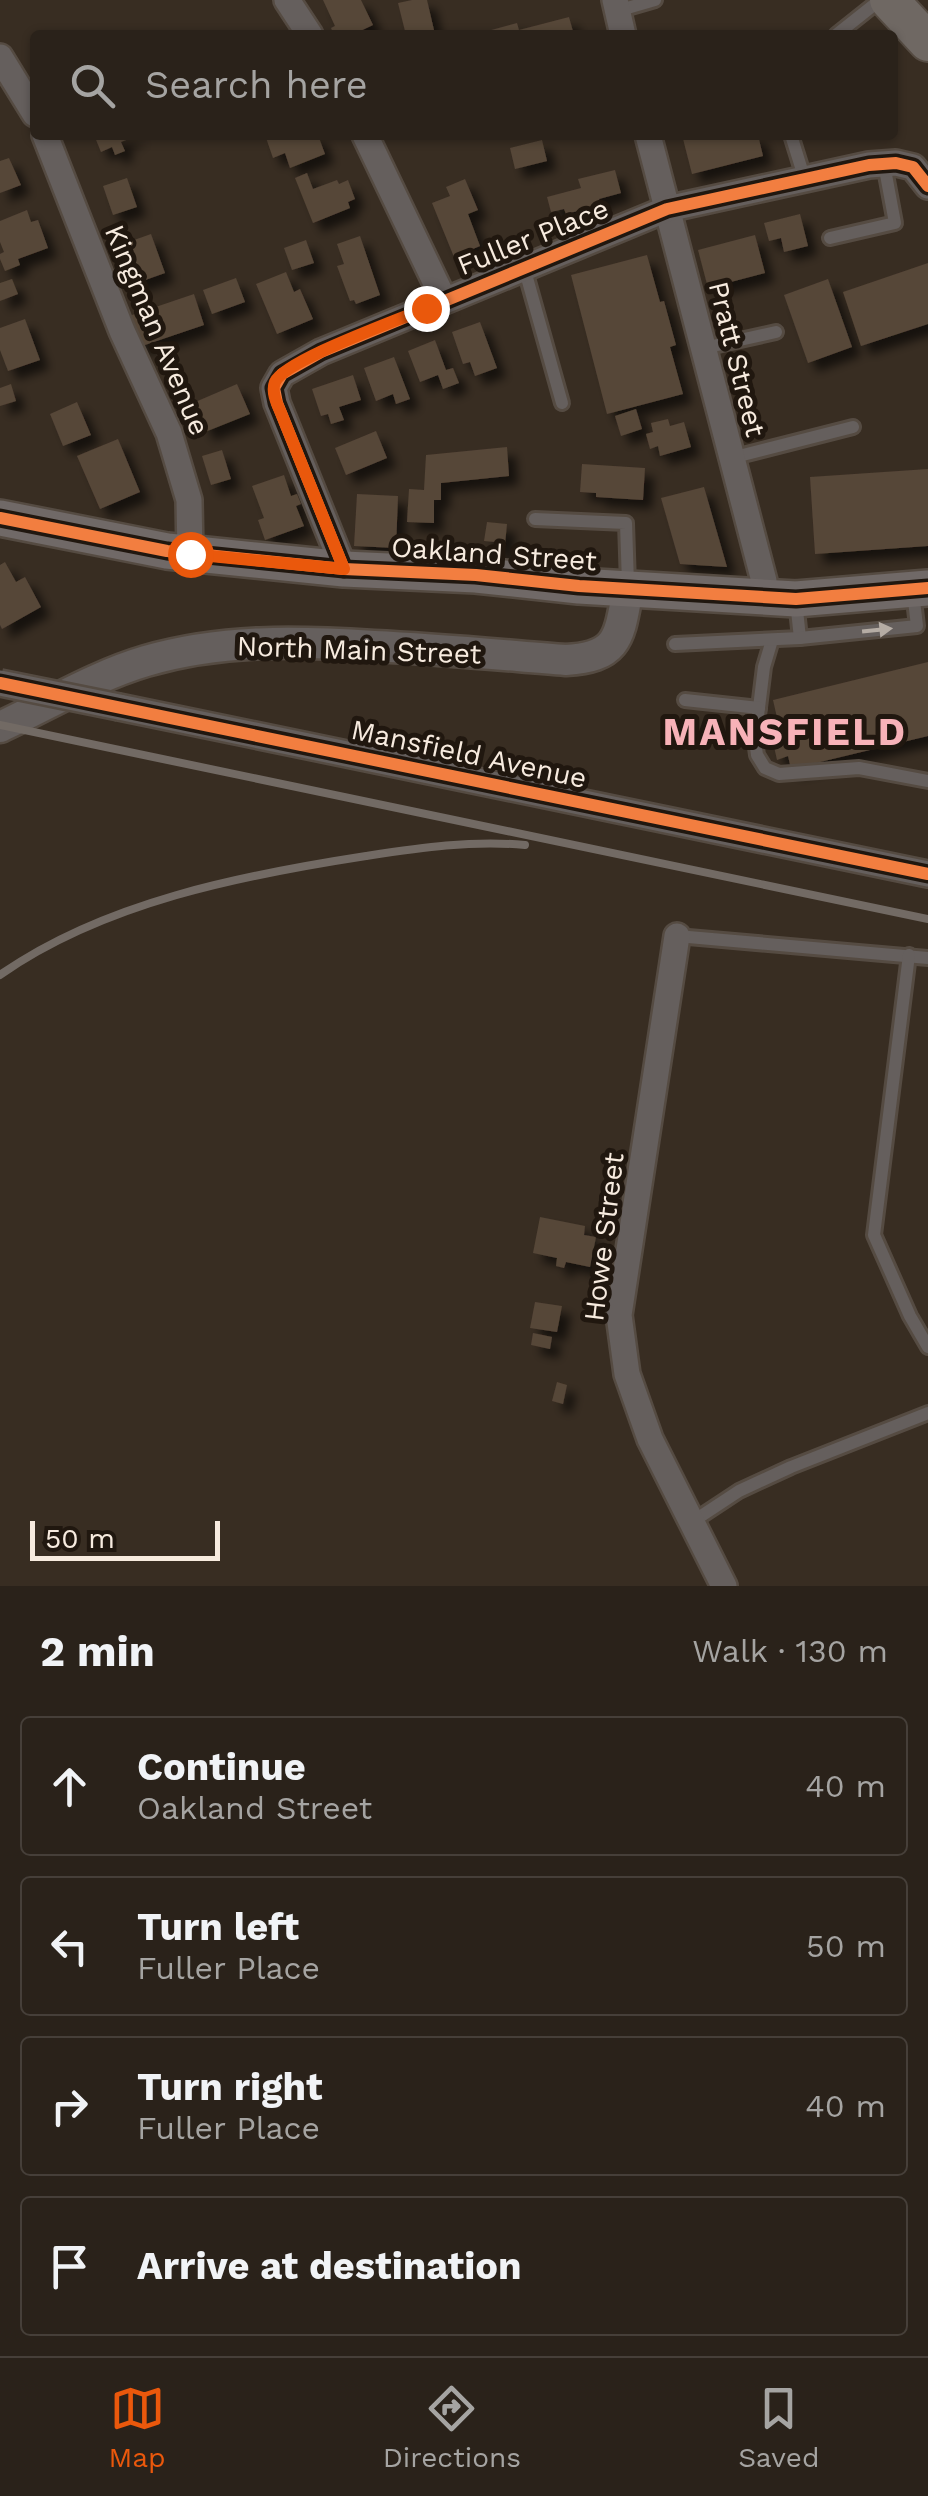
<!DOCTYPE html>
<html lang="en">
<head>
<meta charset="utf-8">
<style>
	:root { --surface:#2a221a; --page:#362f27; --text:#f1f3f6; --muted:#a5a4a2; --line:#463f39; --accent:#ea580c }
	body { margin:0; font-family:"Work Sans",sans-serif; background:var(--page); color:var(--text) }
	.scale { position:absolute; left:30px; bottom:25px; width:190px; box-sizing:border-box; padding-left:10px; border:5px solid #f7ebdf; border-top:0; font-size:28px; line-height:35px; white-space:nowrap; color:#f7ebdf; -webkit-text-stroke:8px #20170f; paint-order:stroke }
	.stop { position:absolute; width:30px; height:30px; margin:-22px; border:8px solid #ea580c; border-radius:50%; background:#fff }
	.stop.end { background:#ea580c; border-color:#fff; box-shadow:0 2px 10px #0008 }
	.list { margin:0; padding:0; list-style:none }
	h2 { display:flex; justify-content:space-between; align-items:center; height:130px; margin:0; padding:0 40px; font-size:42px }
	h2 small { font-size:32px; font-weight:400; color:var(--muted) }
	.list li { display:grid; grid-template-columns:65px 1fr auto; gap:30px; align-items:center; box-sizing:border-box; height:140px; margin:0 20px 20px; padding:0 20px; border:2px solid var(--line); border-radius:10px }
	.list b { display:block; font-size:38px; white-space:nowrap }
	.list p { margin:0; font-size:32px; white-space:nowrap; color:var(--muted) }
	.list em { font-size:32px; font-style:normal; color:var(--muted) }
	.icon { flex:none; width:55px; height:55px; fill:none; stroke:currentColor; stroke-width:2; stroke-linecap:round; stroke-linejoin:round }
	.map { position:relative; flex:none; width:928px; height:1586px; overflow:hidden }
	.search { position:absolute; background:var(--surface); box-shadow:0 2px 8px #0004; left:30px; right:30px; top:30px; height:110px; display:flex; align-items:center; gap:25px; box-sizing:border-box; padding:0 35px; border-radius:10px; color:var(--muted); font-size:38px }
	.sheet { height:770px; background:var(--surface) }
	nav { display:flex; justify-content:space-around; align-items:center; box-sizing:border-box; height:140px; border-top:2px solid var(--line); background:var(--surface); font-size:28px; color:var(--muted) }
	nav a { display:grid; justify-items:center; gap:5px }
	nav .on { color:var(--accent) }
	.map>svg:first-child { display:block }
	.building { fill:#564638; filter:url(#shadow) }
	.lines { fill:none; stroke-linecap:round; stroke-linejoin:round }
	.service-casing { stroke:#554b42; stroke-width:18 }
	.minor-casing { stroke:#554b42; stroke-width:30 }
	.tertiary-casing { stroke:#554b42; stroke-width:35 }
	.secondary-casing { stroke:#554b42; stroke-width:40 }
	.primary-casing { stroke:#554b42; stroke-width:42 }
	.service { stroke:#655f5d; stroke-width:12 }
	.minor { stroke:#655f5d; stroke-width:25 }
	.tertiary { stroke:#655f5d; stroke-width:30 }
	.secondary { stroke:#706967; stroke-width:35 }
	.primary { stroke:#6f6863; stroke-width:38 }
	.rail { stroke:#726a64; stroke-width:8 }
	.minor-bridge-casing { stroke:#554b42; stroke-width:30; stroke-linecap:butt }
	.minor-bridge { stroke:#655f5d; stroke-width:25 }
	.cycleway-casing { stroke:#20170f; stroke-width:19 }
	.cycleway { stroke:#f27e40; stroke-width:12 }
	.oneway { fill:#b5aca4 }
	.route { stroke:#ea580c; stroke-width:12 }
	.labels { text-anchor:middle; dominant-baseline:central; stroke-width:10; stroke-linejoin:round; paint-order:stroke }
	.street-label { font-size:28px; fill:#f7ebdf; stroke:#20170f }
	.district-label { font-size:38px; font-weight:bold; letter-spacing:2.5px; fill:#f7b2b8; stroke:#20170f }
</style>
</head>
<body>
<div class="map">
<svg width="928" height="1586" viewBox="0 0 928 1586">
	<defs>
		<filter id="shadow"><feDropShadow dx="9" dy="9" stdDeviation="5" flood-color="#0009"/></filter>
	</defs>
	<rect width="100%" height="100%" fill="#382d22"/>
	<g class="building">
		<path d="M323,0H361L373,25L352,35H334L331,28L335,26Z"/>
		<path d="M412,0H427L434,30L406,35L398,3Z"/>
		<path d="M569,17L574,35H473L517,23L519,30Z"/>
		<path d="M94,135H139L121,142L125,151L115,155L112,147L101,152Z"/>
		<path d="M265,135H318L325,154L290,168L285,153L273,158Z"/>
		<path d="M682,135H758L763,156L692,174Z"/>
		<path d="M542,140L547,161L515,169L510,148Z"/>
		<path d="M9,158L21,185L0,193V161Z"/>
		<path d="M615,170L621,193L599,199L601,205L566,214L564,209L551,212L547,197L581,188L578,179Z"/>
		<path d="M307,173L313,189L337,180L339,184L348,180L355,199L348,202L350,208L313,223L295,178Z"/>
		<path d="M127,178L137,207L113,215L103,186Z"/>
		<path d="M465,179L478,210L468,214L480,246L454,257L432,203L450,196L446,187Z"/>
		<path d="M27,210L31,222L38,220L48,248L18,259L20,265L5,271L0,259V254L4,252L0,242V221Z"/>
		<path d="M800,214L808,246L784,252L781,238L769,241L764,223Z"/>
		<path d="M151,234L165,273L134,284L120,245Z"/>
		<path d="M755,235L765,273L708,288L698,250Z"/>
		<path d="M360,236L380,295L356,304L354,300L350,301L337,266L344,264L337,244Z"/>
		<path d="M306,240L314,263L292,270L284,248Z"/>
		<path d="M647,255L660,302L664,301L676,345L670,347L683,394L607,414L571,275Z"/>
		<path d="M928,263V324L861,346L843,292Z"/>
		<path d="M286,272L294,292L300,289L313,319L277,334L256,284Z"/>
		<path d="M236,278L245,302L212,314L203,290Z"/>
		<path d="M12,279L18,294L0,301V283Z"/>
		<path d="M828,279L852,347L808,363L784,295Z"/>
		<path d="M194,294L204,325L139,347L129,316Z"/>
		<path d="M25,319L40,360L8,371L0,350V328Z"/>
		<path d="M480,322L497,368L475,376L470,362L463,364L452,332Z"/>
		<path d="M435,340L446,370L453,368L459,383L443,389L438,375L420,382L408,351Z"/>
		<path d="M394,357L410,399L396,404L393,394L376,401L364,368Z"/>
		<path d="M353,375L361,400L339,407L344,420L331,424L328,414L321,416L312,389Z"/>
		<path d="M11,384L16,401L0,406V388Z"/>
		<path d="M237,384L250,414L205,432L193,403Z"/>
		<path d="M77,402L91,435L63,446L50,414Z"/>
		<path d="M636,409L642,429L621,436L615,416Z"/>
		<path d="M668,419L670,426L684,422L691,447L660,456L658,446L650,449L646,434L653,432L651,423Z"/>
		<path d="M376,431L387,458L346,475L335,448Z"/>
		<path d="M118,439L140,492L100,509L77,456Z"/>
		<path d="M507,447L509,476L441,483V500H434V523L407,522L409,489L424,490L426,455Z"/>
		<path d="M222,450L231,479L211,485L202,456Z"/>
		<path d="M582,464L645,468L643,500L596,497V493L580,492Z"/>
		<path d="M928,469V546L815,554L810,477Z"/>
		<path d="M284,475L291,496L297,494L301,504L296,506L304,526L265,540L258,520L264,518L252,486Z"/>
		<path d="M704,487L727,567L680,564L661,498Z"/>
		<path d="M357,494L398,496L396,548L354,546Z"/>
		<path d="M487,522L507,524L504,554L494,552L495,542L484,541Z"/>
		<path d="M5,562L16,582L25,577L41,607L2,629L0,625V565Z"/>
		<path d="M928,662V736L791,769L788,756L777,760L769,724L778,722L773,700Z"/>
		<path d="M540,1217L585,1226L584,1235L596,1237L590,1267L566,1262L564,1268L556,1266L557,1258L533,1253Z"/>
		<path d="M535,1302L562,1306L557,1332L530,1328Z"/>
		<path d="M533,1333L552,1337L550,1349L531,1345Z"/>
		<path d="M557,1382L567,1385L563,1404L552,1401Z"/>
	</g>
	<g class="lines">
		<defs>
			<g id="service">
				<path d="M617,11L655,0"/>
				<path d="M836,35L880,0"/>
				<path d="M791,135L805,180"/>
				<path d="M830,238L895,223L884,164"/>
				<path d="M524,267L562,403"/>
				<path d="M704,348L776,332"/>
				<path d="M731,458L853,427"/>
				<path d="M535,519L626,523L628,584"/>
				<path d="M796,601L800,638"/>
				<path d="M772,640L764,667L755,740L757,755L765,768L779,774L859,768L928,781"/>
				<path d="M675,644L800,638L917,626L913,592"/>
				<path d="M685,700L759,708"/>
				<path d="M677,936L928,958"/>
				<path d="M909,955L874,1235L910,1316L928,1347"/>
				<path d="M692,1522L739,1491L791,1467L928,1413"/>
			</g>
			<g id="minor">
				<path d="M287,0L310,35"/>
				<path d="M615,0L623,35"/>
				<path d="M0,57L35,114"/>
				<path d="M45,135L122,331L169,433L189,500L190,554"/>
				<path d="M365,135L444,300"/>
				<path d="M648,135L764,581L765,597"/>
				<path d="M344,569L277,403L274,388L282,374L321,352L667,209L869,165L896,163L913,167L928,186"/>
				<path d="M119,707L928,874"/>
				<path d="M677,936L619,1315L627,1374L650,1439L724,1586"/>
			</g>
			<path id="tertiary" d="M0,727C48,705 95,676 146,661C222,639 297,641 374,646C438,649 502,655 566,660C620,657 619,636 628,589"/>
			<path id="secondary" d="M0,518L167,551L344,569L476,575L579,586L796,599L928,588"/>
			<path id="primary" d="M889,0L928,42"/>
		</defs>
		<use href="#service" class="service-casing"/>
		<use href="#minor" class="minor-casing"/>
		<use href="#tertiary" class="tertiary-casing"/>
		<use href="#secondary" class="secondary-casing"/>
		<use href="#primary" class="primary-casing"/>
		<use href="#service" class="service"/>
		<use href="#minor" class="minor"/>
		<use href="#tertiary" class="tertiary"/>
		<use href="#secondary" class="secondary"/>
		<use href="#primary" class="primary"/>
		<g class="rail">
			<path d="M0,725L928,919"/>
			<path d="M0,975C104,902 243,875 366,856C419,848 471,840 525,845"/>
		</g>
		<defs>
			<path id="minor-bridge" d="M0,683L119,707"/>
		</defs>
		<use href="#minor-bridge" class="minor-bridge-casing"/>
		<use href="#minor-bridge" class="minor-bridge"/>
		<defs>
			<g id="cycleway">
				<path d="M0,518L167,551L344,569L476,575L579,586L796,599L928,588"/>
				<path d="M344,569L277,403L274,388L282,374L321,352L667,209L869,165L896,163L913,167L928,186"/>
				<path d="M0,683L928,874"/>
			</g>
		</defs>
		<use href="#cycleway" class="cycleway-casing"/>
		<use href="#cycleway" class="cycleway"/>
	</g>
	<defs><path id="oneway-solid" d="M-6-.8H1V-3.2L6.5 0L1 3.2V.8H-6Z" transform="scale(2.5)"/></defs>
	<use class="oneway" href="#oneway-solid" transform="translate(877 630) rotate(-6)"/>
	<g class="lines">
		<path class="route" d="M190,554L344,569L281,413C277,404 271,392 275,382C285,360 399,320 426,308"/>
	</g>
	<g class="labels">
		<g class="street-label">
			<text transform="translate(533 237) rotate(-22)">Fuller Place</text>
			<text transform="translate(157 330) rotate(67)">Kingman Avenue</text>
			<text transform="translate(737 359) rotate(76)">Pratt Street</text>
			<text transform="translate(494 554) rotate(4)">Oakland Street</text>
			<text transform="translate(359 650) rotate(2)">North Main Street</text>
			<text transform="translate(469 754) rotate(12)">Mansfield Avenue</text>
			<text transform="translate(604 1237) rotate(-83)">Howe Street</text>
		</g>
		<g class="district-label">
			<text x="785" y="732">MANSFIELD</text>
		</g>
	</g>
</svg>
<div class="scale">50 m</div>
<div class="stop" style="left:190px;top:554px"></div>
<div class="stop end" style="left:426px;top:308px"></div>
<div class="search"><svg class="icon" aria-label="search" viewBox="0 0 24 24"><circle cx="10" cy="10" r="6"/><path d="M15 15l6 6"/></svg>Search here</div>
</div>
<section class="sheet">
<h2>2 min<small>Walk · 130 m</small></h2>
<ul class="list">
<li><svg class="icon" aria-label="ahead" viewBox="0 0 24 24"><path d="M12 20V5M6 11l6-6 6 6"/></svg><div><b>Continue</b><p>Oakland Street</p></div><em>40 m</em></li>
<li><svg class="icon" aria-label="left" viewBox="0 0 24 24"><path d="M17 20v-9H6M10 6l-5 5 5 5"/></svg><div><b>Turn left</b><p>Fuller Place</p></div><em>50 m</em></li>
<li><svg class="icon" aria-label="right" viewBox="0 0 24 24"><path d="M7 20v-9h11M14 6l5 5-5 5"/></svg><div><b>Turn right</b><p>Fuller Place</p></div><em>40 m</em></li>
<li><svg class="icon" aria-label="arrive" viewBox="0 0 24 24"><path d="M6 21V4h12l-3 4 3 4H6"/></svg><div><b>Arrive at destination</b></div></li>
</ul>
</section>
<nav>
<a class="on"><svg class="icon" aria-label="map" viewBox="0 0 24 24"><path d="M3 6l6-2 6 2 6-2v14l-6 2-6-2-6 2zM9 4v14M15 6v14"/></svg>Map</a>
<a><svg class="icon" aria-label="directions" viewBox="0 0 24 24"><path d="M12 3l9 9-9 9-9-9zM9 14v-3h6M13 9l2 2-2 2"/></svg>Directions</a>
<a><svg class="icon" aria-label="saved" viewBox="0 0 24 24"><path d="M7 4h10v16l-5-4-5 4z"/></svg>Saved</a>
</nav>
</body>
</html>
